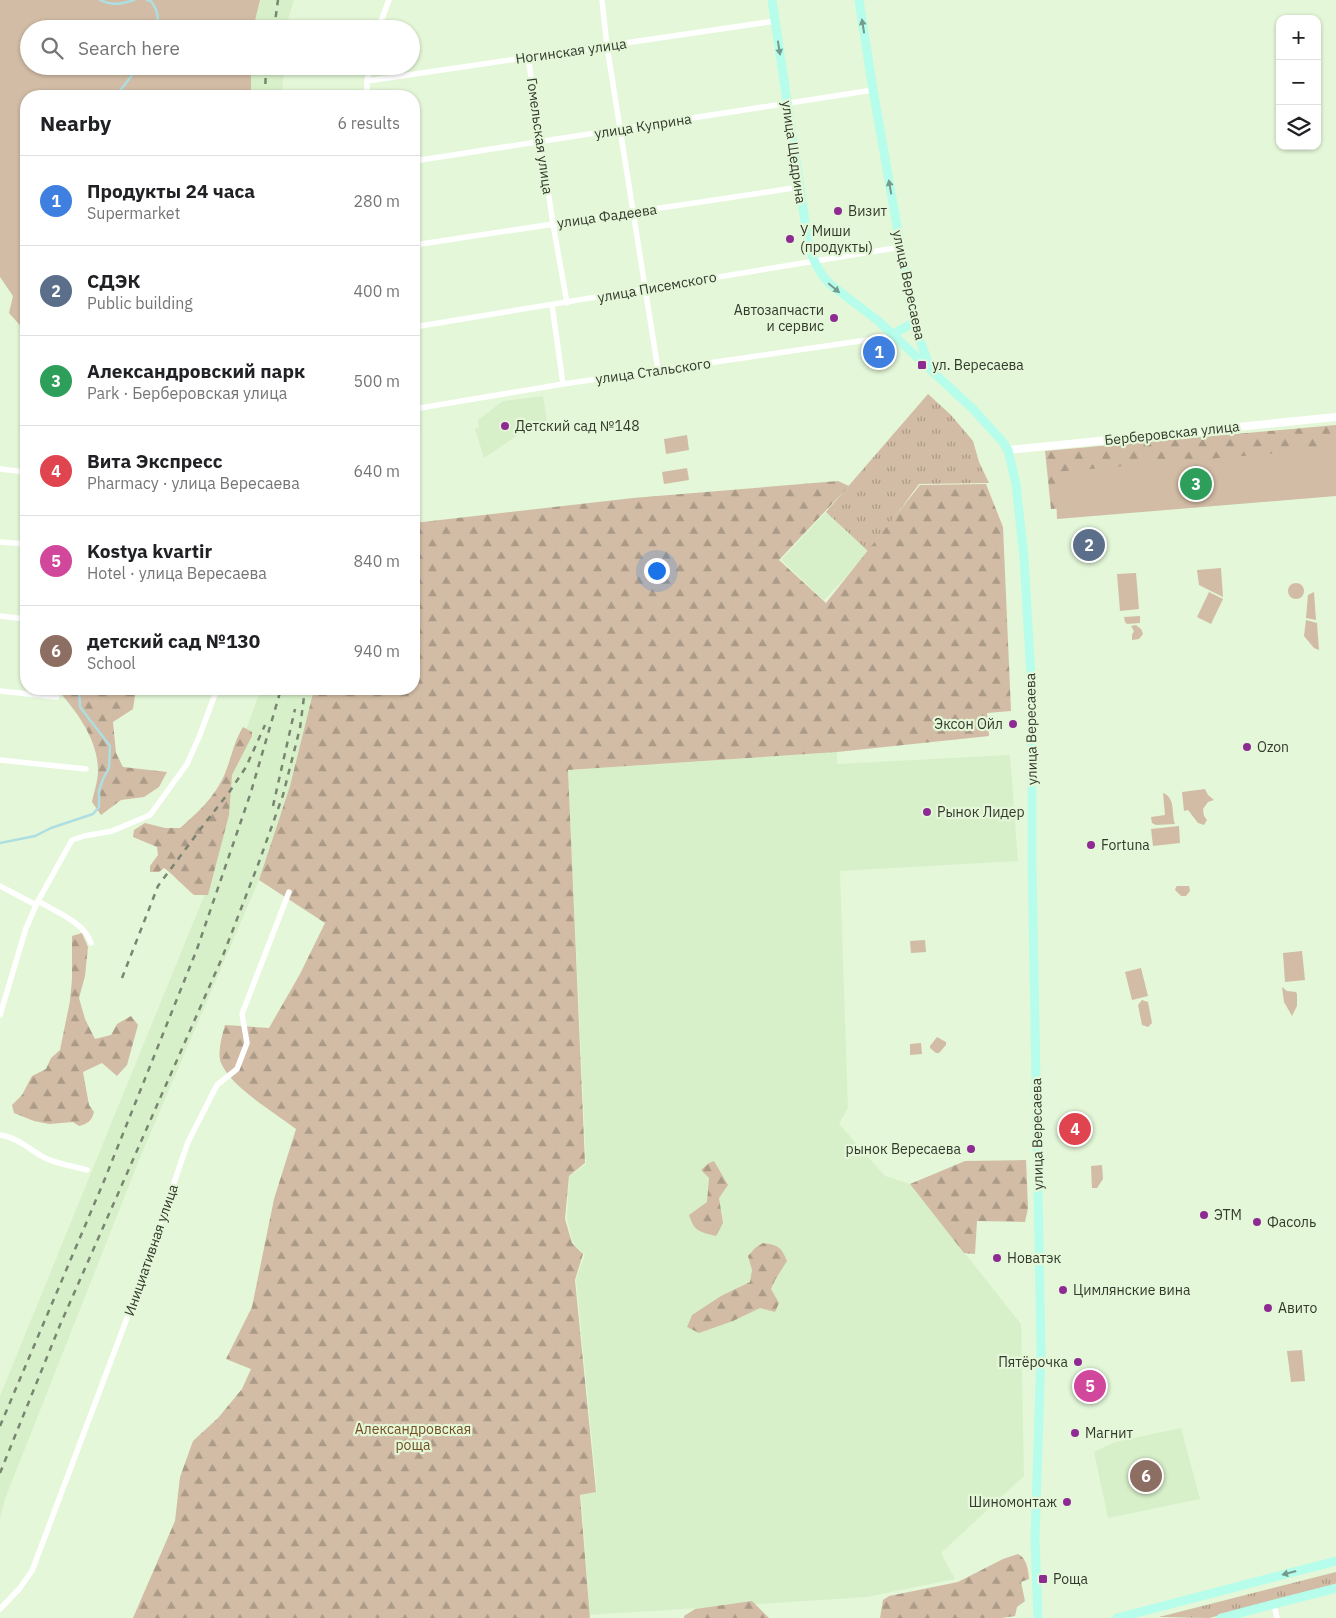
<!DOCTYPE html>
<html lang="en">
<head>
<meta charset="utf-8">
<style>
	:root { --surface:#fff; --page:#f6f6f6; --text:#202124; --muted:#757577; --line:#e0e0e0; --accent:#8d2b93 }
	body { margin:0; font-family:"IBM Plex Sans",sans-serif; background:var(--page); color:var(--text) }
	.controls { position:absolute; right:15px; top:15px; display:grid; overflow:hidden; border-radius:10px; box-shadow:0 1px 4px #0004 }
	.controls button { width:45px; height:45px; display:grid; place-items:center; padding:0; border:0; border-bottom:1px solid var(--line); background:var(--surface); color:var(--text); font:25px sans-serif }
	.you { position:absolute; left:656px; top:570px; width:18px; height:18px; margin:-12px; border:4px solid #fff; border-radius:50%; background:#1a73e8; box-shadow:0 0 0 8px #1a73e833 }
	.badge { display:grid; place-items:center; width:32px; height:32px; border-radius:50%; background:var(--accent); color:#fff; font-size:16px; font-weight:700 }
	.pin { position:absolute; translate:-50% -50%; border:2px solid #fff; box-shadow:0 1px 5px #0006 }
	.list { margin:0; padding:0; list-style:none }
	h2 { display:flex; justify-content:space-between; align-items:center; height:65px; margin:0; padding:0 20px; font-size:21px }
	h2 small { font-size:16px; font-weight:400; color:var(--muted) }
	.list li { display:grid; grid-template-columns:32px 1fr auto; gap:15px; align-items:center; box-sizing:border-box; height:90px; padding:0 20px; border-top:1px solid var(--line) }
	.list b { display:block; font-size:19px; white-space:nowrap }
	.list p { margin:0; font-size:16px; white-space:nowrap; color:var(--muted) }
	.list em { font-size:16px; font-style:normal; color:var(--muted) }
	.icon { flex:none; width:28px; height:28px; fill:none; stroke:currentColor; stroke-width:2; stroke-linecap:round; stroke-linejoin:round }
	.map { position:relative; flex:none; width:1336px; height:1618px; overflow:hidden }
	.search { position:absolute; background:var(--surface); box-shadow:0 1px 4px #0004; left:20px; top:20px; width:400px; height:55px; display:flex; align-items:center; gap:12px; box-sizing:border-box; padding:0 18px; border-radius:28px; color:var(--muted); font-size:19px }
	.panel { position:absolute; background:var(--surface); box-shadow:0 1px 4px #0004; left:20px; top:90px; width:400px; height:605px; border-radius:20px }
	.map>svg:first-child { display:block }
	.built { fill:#d8f0ca }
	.grass { fill:url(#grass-tufts) }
	.forest { fill:url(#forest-firs) }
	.park { fill:#d2bca5 }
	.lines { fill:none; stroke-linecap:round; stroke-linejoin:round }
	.stream { stroke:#addee1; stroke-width:2.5 }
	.minor { stroke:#fff; stroke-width:5.5 }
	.tertiary { stroke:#fff; stroke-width:8 }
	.secondary { stroke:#b7fdeb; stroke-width:9 }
	.rail { stroke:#798571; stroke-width:2.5; stroke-dasharray:6 6; stroke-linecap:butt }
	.oneway { fill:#749b8c }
	.poi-dot { fill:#8d2b93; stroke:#e4f7d8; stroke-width:2 }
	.labels { text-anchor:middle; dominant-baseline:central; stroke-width:4.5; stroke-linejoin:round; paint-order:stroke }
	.street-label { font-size:14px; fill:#32392d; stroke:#e4f7d8 }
	.poi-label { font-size:14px; fill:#32392d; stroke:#e4f7d8; text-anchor:start }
	.park-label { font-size:14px; fill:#754e21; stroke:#e4f7d8 }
</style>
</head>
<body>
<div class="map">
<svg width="1336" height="1618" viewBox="0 0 1336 1618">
	<defs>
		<pattern id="grass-tufts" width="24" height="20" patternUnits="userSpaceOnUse" patternTransform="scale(1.25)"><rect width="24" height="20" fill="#d2bca5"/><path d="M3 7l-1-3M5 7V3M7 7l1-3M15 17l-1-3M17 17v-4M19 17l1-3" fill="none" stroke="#ab9a87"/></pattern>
		<pattern id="forest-firs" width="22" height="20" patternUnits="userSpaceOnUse" patternTransform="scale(1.25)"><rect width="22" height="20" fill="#d2bca5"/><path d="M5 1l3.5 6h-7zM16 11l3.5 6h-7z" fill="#ab9a87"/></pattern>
	</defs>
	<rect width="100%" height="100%" fill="#e4f7d8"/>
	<g class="built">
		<path d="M244,0H294L285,29H242Z"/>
		<path d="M240,66H284L282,96H238Z"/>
		<path d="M543,396L547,422L534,424L484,458L475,429L479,428L478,420L503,401Z"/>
		<path d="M826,512L869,552L824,600L781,560Z"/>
		<path d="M261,689H314L290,786L259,880L139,1160L5,1499L0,1519V1396L213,874L228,779Z"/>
		<path d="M837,752V764L1010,755L1018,861L840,871L848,1108L839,1124L885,1176L910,1184L1021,1324L1024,1476L941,1553L955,1579L867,1597L590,1615L581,1495L597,1492L576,1279L585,1255L573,1243L567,1219L569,1177L586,1164L568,770Z"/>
		<path d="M1181,1428L1200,1499L1108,1518L1094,1452L1115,1442Z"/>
	</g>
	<g class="grass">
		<path d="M928,394L951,415L973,441L979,462L989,483L919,484L869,552L826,512Z"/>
		<path d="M1336,1572V1586L1209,1618L1159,1617Z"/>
	</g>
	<g class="forest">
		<path d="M1336,425V491L1142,505L1051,509L1045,451Z"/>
		<path d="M838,481L849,486L779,560L826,603L920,485L986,484L1003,527L1011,711L987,713L989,736L837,752L568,770L585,1163L569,1176L565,1219L572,1243L583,1254L575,1280L596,1492L580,1495L590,1618H133L175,1521L180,1477L193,1441L218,1418L242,1389L251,1369L226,1359L252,1307L274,1199L296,1129C274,1112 232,1088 221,1063C217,1054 222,1035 225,1025L269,1028L300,974L325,923L259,880L290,786L314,689H414V523L633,498Z"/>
		<path d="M57,689H136L133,709L113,722L116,753L123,767L167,772L159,787L144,797L121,800L101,815L92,802C94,792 98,781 98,771C98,739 77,712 57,689Z"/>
		<path d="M243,727L252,732V736L232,775L229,815L208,895H194C183,886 175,876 164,868L159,872H150V866L158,855L157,847L133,837L134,830L145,823L165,828H180C197,813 213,799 223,778C231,761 233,743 243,727Z"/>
		<path d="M82,933L88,947L85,976L79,998L85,1019L95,1039L111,1035L117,1024L131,1016L138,1025L127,1065L117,1076L102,1063L83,1072L89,1105L94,1112C92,1121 87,1124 79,1126L73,1122L49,1124L34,1121L14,1113L12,1105L22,1095L32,1076L46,1069L51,1058L60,1050L70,1001L72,979V936Z"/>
		<path d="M1026,1160L1028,1208L1025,1222L977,1221L975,1254L964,1253L910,1184L965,1161Z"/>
		<path d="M714,1161L728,1185L719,1198L723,1223L716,1236C699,1232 694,1231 689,1215L707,1202L709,1178L701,1170L709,1163Z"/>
		<path d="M763,1243C779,1245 781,1247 787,1261L775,1280L771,1289L779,1303L775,1312L760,1308L733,1321L699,1333L687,1327L692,1315L721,1296L750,1282L752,1270L748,1256L755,1248Z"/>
		<path d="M1018,1554C1027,1559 1028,1569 1029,1579L1021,1582L1025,1601L1017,1607L1015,1616L1001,1618H880L883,1600L889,1596L958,1582L1003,1559Z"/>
		<path d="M752,1601L769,1618H684V1616L695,1609Z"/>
	</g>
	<g class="park">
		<path d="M0,0H260L253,29H29V66H251V96H26V332L9,313L13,296L0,277Z"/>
		<path d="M687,435L689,450L666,454L664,439Z"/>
		<path d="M1336,448V496L1057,519L1055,472Z"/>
		<path d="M687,468L689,480L664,484L662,472Z"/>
		<path d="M1221,568L1223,597L1199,585L1197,570Z"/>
		<path d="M1136,573L1139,609L1120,611L1117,574Z"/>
		<circle cx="1296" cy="591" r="8"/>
		<path d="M1209,592L1223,599L1211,624L1197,617Z"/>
		<path d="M1314,592L1316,620L1306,618L1308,595Z"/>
		<path d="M1140,616V623L1127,624L1125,622L1124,617Z"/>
		<path d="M1306,620L1317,623L1319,650L1314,648L1304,636Z"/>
		<path d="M1136,625L1141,629L1143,634L1139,639L1132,640V635L1134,631L1131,626Z"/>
		<path d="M1205,789L1208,795L1214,800L1208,802L1203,809L1204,816L1207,820L1204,825L1198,823L1188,810L1184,811L1182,792Z"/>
		<path d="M1163,793C1176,798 1171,813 1175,824L1156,825L1152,823L1151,817L1165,815Z"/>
		<path d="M1179,826L1180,843L1153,846L1151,829Z"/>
		<path d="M1177,886H1189L1190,891L1186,896H1181L1175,890L1176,887Z"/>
		<path d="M925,940L926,952L911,953L910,941Z"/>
		<path d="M1302,951L1305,980L1285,982L1283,953Z"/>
		<path d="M1141,968L1148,996L1132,1000L1125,972Z"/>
		<path d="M1282,987L1287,991L1296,992L1297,994V1006L1292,1016L1284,1002Z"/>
		<path d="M1142,1000L1148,1002L1152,1023L1148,1027L1142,1025L1138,1005Z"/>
		<path d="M937,1037L946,1042V1045L939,1053H936L930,1048V1046Z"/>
		<path d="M921,1043L922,1054L910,1055V1044Z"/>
		<path d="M1102,1165L1103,1179L1097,1188H1092L1091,1166Z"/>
		<path d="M1302,1350L1305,1381L1291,1382L1287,1351Z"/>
	</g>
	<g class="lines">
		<g class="stream">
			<path d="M100,0C112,6 122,4 134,0"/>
			<path d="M147,0L151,1C158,11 159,17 156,29"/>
			<path d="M116,96L139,66"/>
			<path d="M0,843L35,836L51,828L93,814L99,807V791L103,779L109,768L110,746L80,707L79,689"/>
		</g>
		<g class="minor">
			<path d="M602,0L607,46L658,370"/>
			<path d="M378,29L389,0"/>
			<path d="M528,57L553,224L567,303"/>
			<path d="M367,81L775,21"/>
			<path d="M367,96V81L371,66"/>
			<path d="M414,161L873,90"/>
			<path d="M414,245L800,187"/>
			<path d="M552,305L563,384"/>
			<path d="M414,327L901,247"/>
			<path d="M414,409L563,384L881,338L893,334"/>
			<path d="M0,469L26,472"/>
			<path d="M0,542L26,544"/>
			<path d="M0,616L26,619"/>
			<path d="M0,691L57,697"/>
			<path d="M0,760L86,769"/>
			<path d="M0,886L36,905"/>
			<path d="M38,901C56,912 84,922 91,943"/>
			<path d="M0,1015L26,928L38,901L72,840L84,836L112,831L150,815L187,764L199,737L217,689"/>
			<path d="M0,1135C17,1137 30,1150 45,1158C57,1164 73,1166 87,1170"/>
			<path d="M1274,1604L1277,1618"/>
			<path d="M0,1609L19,1589L32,1571L133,1302L188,1142L217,1085L237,1069L247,1043L242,1014L289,892"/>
		</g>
		<path class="tertiary" d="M1008,450L1336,417"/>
		<g class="secondary">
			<path d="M772,0L808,242C812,258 819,274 831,285L877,320L973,409L1002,441L1008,450L1016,484L1024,558L1032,693V863L1041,1352L1035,1539L1038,1618"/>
			<path d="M859,0L873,90L911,306L918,335L929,365"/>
			<path d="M893,334L915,322"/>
			<path d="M1117,1618L1336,1561"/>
			<path d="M1221,1618L1336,1588"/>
		</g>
		<g class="rail">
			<path d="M274,29L278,0"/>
			<path d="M265,96L266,66"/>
			<path d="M273,806L295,709"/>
			<path d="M122,978L158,886L202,827L230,791L246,767L265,725"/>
			<path d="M0,1426L104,1181L197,949L251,792L281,689"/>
			<path d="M0,1473L60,1325L222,958L259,862L283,795L300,728L305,689"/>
		</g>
	</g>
	<defs><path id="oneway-solid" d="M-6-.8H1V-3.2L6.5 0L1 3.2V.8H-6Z" transform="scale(1.25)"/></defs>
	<g class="oneway">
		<use href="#oneway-solid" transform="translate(863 26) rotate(-99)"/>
		<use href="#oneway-solid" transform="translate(779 48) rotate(81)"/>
		<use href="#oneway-solid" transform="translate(890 187) rotate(-100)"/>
		<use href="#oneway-solid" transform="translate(834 288) rotate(40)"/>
		<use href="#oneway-solid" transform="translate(1289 1573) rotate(165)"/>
	</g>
	<g class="poi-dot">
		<circle cx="838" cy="211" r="5"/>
		<circle cx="790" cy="239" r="5"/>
		<circle cx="834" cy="318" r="5"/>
		<rect x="917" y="360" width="10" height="10" rx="2.5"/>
		<circle cx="505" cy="426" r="5"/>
		<circle cx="1013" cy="724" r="5"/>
		<circle cx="1247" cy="747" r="5"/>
		<circle cx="927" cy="812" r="5"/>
		<circle cx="1091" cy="845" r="5"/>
		<circle cx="971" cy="1149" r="5"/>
		<circle cx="1204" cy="1215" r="5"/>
		<circle cx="1257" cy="1222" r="5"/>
		<circle cx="997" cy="1258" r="5"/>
		<circle cx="1063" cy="1290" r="5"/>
		<circle cx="1268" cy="1308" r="5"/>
		<circle cx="1078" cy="1362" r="5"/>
		<circle cx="1075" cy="1433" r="5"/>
		<circle cx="1067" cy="1502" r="5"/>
		<rect x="1038" y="1574" width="10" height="10" rx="2.5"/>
	</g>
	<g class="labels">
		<g class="street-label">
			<text transform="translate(571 51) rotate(-8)">Ногинская улица</text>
			<text transform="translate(643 126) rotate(-9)">улица Куприна</text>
			<text transform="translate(540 136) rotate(82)">Гомельская улица</text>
			<text transform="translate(794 152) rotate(82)">улица Щедрина</text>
			<text transform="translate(607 216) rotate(-8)">улица Фадеева</text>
			<text transform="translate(909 285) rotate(78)">улица Вересаева</text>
			<text transform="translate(657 287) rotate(-10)">улица Писемского</text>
			<text transform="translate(653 371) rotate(-8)">улица Стальского</text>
			<text transform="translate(1172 433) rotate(-6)">Берберовская улица</text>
			<text transform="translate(1031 729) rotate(-91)">улица Вересаева</text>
			<text transform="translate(1037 1134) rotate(-91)">улица Вересаева</text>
			<text transform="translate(151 1250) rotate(-71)">Инициативная улица</text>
		</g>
		<g class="poi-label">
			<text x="848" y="211">Визит</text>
			<text x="800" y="231">У Миши<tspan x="800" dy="16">(продукты)</tspan></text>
			<text x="824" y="310" text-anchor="end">Автозапчасти<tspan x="824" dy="16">и сервис</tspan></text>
			<text x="932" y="365">ул. Вересаева</text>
			<text x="515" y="426">Детский сад №148</text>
			<text x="1003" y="724" text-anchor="end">Эксон Ойл</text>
			<text x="1257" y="747">Ozon</text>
			<text x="937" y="812">Рынок Лидер</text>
			<text x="1101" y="845">Fortuna</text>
			<text x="961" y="1149" text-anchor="end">рынок Вересаева</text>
			<text x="1214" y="1215">ЭТМ</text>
			<text x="1267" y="1222">Фасоль</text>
			<text x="1007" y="1258">Новатэк</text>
			<text x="1073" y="1290">Цимлянские вина</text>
			<text x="1278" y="1308">Авито</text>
			<text x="1068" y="1362" text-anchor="end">Пятёрочка</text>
			<text x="1085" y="1433">Магнит</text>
			<text x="1057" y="1502" text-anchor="end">Шиномонтаж</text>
			<text x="1053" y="1579">Роща</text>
		</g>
		<g class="park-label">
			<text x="413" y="1429">Александровская<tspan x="413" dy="16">роща</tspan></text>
		</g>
	</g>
</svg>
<div class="controls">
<button>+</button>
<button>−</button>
<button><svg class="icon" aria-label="layers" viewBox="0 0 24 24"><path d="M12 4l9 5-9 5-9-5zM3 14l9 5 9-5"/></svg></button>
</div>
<div class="you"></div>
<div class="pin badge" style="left:879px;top:352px;background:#3f7fe0">1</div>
<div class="pin badge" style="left:1089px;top:545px;background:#5c6f8a">2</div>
<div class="pin badge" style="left:1196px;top:484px;background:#2e9e5b">3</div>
<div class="pin badge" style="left:1075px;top:1129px;background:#e0444e">4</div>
<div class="pin badge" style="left:1090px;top:1386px;background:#d1479c">5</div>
<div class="pin badge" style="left:1146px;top:1476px;background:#8d6e63">6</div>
<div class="search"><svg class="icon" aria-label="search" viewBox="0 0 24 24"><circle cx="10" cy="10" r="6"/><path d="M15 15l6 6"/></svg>Search here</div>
<section class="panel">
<h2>Nearby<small>6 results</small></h2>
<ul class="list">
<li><span class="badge" style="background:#3f7fe0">1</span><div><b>Продукты 24 часа</b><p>Supermarket</p></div><em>280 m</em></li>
<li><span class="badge" style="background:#5c6f8a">2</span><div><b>СДЭК</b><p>Public building</p></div><em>400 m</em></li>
<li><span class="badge" style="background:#2e9e5b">3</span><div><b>Александровский парк</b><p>Park · Берберовская улица</p></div><em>500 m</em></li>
<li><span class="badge" style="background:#e0444e">4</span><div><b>Вита Экспресс</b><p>Pharmacy · улица Вересаева</p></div><em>640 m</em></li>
<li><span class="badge" style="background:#d1479c">5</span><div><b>Kostya kvartir</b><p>Hotel · улица Вересаева</p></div><em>840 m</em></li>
<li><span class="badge" style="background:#8d6e63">6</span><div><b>детский сад №130</b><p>School</p></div><em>940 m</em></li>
</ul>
</section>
</div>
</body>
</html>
